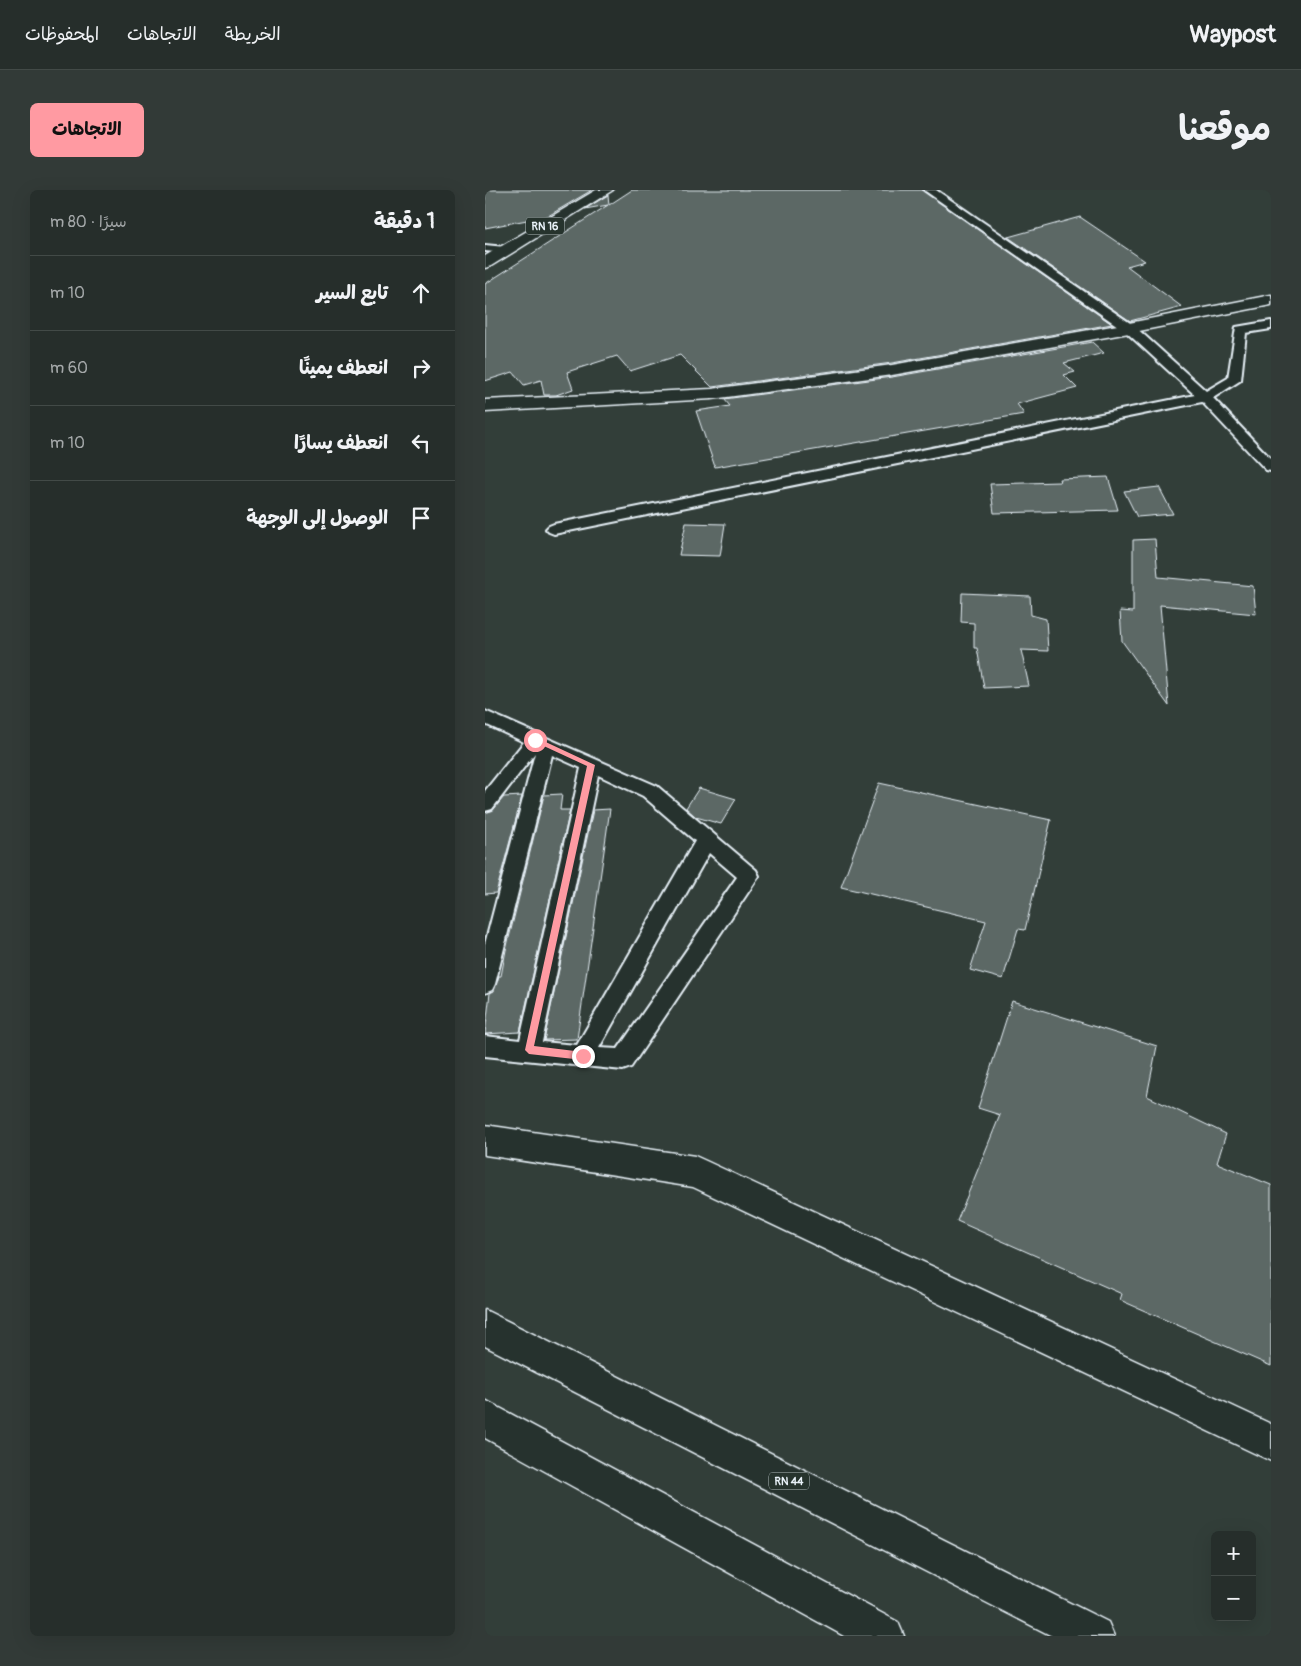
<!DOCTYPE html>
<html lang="ar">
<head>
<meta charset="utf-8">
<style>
	:root { --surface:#262e2b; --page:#323a37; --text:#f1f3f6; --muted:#a4a8a9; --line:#424a47; --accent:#ff9aa2 }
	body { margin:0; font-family:Pangolin,"Playpen Sans Arabic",sans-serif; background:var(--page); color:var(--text); direction:rtl }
	.controls { position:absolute; right:15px; bottom:15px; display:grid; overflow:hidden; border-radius:8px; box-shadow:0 5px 20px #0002 }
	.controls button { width:45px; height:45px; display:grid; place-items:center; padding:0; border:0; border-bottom:1px solid var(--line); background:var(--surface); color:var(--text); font:25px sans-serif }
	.stop { position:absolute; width:15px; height:15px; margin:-11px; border:4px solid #ff9aa2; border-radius:50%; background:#fff }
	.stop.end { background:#ff9aa2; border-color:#fff; box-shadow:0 1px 5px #0008 }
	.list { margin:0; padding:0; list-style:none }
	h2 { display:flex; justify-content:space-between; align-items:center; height:65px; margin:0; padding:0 20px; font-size:21px }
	h2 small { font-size:16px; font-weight:400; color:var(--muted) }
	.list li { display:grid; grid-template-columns:32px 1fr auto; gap:15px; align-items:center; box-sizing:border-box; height:75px; padding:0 20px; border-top:1px solid var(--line) }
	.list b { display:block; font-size:19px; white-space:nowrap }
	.list em { font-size:16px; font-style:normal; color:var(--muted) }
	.icon { flex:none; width:28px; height:28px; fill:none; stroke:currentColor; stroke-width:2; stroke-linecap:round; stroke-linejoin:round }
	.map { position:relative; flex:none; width:786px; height:1446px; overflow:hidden; direction:ltr; border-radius:8px }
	header { display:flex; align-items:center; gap:30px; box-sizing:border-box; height:70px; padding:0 25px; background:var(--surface); border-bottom:1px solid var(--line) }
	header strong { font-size:24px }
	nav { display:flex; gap:28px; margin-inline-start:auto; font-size:18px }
	.intro { display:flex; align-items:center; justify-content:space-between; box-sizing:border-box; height:120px; padding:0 30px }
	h1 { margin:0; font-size:35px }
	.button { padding:12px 22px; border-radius:8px; background:var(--accent); color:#111; font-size:18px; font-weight:700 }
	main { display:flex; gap:30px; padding:0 30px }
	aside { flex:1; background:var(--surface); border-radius:8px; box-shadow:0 5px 20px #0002 }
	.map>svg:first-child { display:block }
	.building { fill:#5c6865; stroke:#e8f1f8 }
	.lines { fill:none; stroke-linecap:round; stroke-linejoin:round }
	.service-casing { stroke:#e8f1f8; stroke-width:4 }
	.minor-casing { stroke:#e8f1f8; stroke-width:3 }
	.primary-casing { stroke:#e8f1f8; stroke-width:3 }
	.trunk-casing { stroke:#e8f1f8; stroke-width:3 }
	.service { fill:#26332d; fill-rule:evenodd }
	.minor { fill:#26332d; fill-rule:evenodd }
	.primary { fill:#26332d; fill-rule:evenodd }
	.trunk { fill:#26332d; fill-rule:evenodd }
	.route { fill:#ff9aa2 }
	.labels { text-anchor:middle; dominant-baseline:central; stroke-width:4; stroke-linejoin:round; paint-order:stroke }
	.shield { fill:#26332d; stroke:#aeb8bb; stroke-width:1 }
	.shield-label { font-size:11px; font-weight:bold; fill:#e8f1f8 }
</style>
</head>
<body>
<header>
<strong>Waypost</strong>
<nav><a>الخريطة</a><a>الاتجاهات</a><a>المحفوظات</a></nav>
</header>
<div class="intro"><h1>موقعنا</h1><a class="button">الاتجاهات</a></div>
<main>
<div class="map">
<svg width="786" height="1446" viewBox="0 0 786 1446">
	<rect width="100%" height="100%" fill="#323e39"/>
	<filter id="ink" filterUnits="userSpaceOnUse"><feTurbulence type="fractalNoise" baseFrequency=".02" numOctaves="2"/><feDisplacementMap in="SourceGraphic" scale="10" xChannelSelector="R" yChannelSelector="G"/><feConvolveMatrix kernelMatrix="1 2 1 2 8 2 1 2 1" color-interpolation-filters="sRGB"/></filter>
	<g filter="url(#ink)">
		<g class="building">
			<path d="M0,0H107L63,26L0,38Z"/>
			<path d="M147,0H437L627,134L407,173L227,197L195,165L145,181L132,166L82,182L88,199L71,205H59L56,190L39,195L28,182L0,191V94L123,15L100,19L123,5L124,15Z"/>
			<path d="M595,27L660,71L642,76L697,117L645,131L523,47Z"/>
			<path d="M607,152L619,163L579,173L590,182L579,185L592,198L532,214L539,224L230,277L211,221L245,216L239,209L407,187Z"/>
			<path d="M623,287L633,320L509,323L505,294L575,292L574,289Z"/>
			<path d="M674,297L688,324L652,327L639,301Z"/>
			<path d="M201,333L240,334L235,366L194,365Z"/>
			<path d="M670,349L673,387L768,396L771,424L675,415L684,516L637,451L635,421L648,422V350Z"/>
			<path d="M477,403L545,406L546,425L561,429L563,461L536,460L544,496L499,498L492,458H489V433L476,432Z"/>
			<path d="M394,593L566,630L540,740L533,739L518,789L485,780L501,731L356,697Z"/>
			<path d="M214,598L251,609L236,634L211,627L201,618Z"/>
			<path d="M77,604L75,620H85L35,842L0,844L5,803L9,801L14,786H16L21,760L59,605Z"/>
			<path d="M37,606L11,703L0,704V623L8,620L19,607Z"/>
			<path d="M125,619L92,849L59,850L108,620Z"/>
			<path d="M527,811L672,856L662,906L741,944L732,973L786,995V1176L635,1110L637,1104L472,1031L515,925L493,918Z"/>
		</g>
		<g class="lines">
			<defs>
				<g id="service">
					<path d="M439,0H451L648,135L721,201L743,188L751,137L786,131V139L761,143L756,190L728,208L786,269V281L781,280L717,212L69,344L64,342L61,339L64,336L69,334L710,205L640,141Z"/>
					<path d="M0,55L20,57L26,60L20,63L0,61Z"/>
					<path d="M0,521L172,596L271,680L274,686L146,877L138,880L0,866V846L35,850L96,578L67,565L10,794L7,800L0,803V754L50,563L7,619L0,621V601L39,552L0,534ZM113,585L158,606L210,651L92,855L57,852ZM224,663L252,687L133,859L114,858Z"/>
				</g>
				<g id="minor">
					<path d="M786,105V115L644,143L407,185L227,209L0,222V210L227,199L407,175L644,133Z"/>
					<path d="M0,935L210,966L221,971L786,1234V1271L208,997L0,965Z"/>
				</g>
				<path id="primary" d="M111,0H128L6,76L0,78V66Z"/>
				<g id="trunk">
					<path d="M0,1120L623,1432L629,1446H567L0,1156Z"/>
					<path d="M0,1210L413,1432L419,1446H359L0,1248Z"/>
				</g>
			</defs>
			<use href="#service" class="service-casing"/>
			<use href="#minor" class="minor-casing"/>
			<use href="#primary" class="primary-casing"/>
			<use href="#trunk" class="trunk-casing"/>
			<use href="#service" class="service"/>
			<use href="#minor" class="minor"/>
			<use href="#primary" class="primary"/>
			<use href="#trunk" class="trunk"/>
		</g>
	</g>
	<path class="route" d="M50,547L110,575L49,856L98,862L103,866L98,870L44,864L40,860L102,576L48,551V548Z"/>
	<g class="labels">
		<g class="shield">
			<rect x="41" y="27.5" width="38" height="17" rx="4"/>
			<rect x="284" y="1282.5" width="40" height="17" rx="4"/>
		</g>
		<g class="shield-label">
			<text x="60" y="36">RN 16</text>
			<text x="304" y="1291">RN 44</text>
		</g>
	</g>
</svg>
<div class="controls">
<button>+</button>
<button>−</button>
</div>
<div class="stop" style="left:50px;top:550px"></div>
<div class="stop end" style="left:98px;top:866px"></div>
</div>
<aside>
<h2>1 دقيقة<small>سيرًا · 80 m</small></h2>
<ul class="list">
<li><svg class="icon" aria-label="ahead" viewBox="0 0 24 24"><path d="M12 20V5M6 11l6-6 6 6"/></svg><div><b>تابع السير</b></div><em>10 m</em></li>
<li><svg class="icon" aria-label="right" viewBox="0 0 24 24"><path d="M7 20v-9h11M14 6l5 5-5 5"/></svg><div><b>انعطف يمينًا</b></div><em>60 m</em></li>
<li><svg class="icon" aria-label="left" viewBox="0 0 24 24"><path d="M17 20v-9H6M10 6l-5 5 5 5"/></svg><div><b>انعطف يسارًا</b></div><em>10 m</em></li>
<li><svg class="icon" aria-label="arrive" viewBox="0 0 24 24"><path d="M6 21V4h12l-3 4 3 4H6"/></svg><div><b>الوصول إلى الوجهة</b></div></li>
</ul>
</aside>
</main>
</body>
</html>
